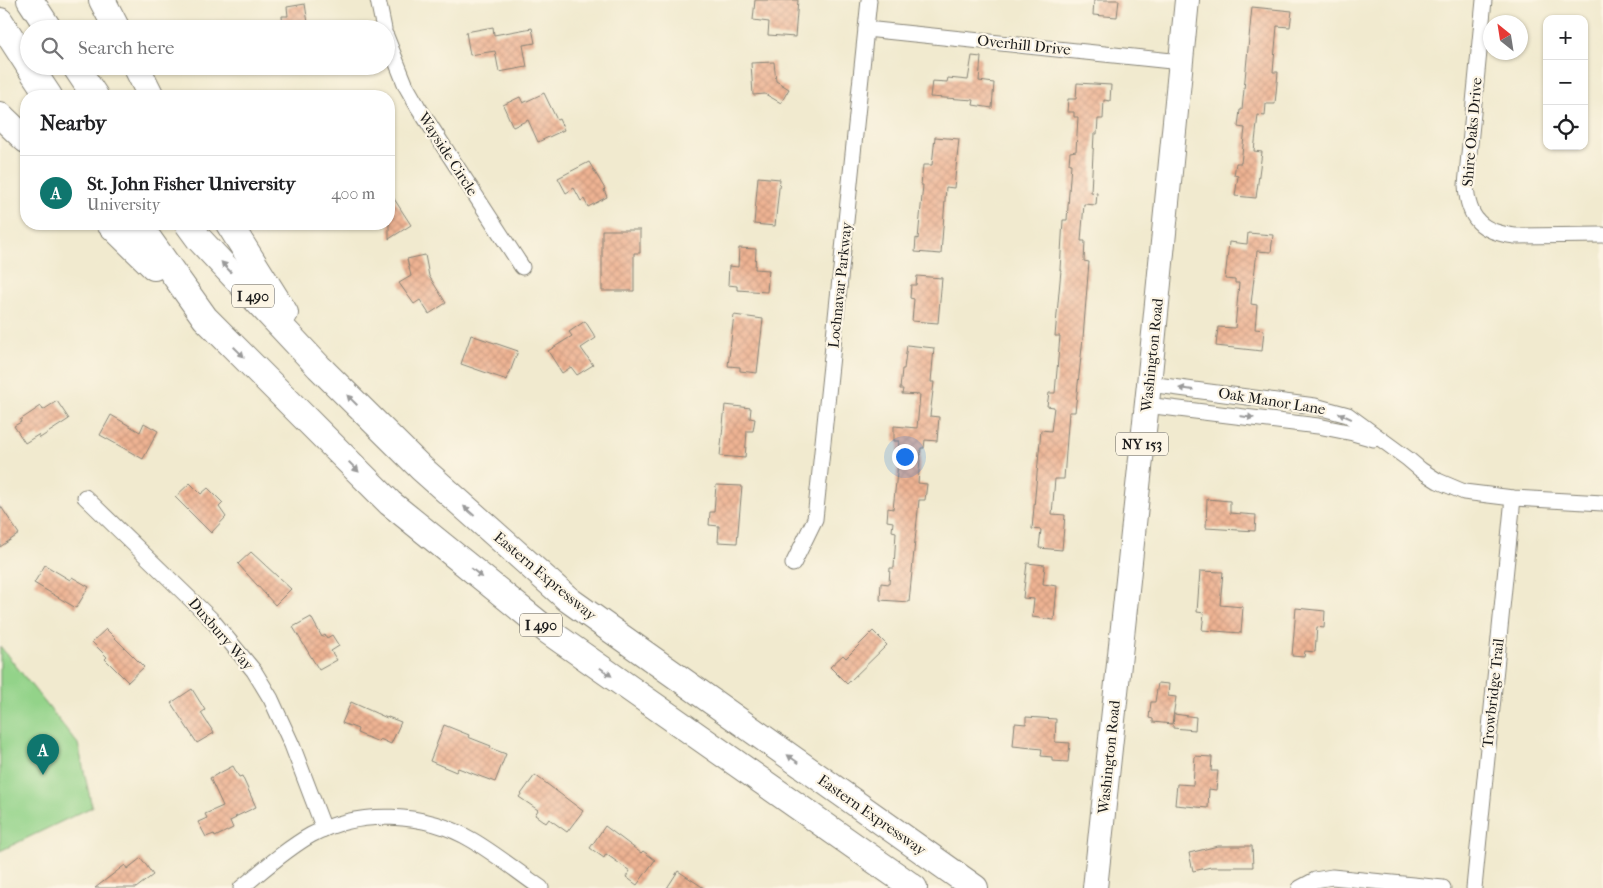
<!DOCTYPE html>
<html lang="en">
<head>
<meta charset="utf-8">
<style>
	:root { --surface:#fff; --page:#f2f2f2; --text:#202124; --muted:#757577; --line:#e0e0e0; --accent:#0f766e }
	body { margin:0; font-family:"IM FELL French Canon",serif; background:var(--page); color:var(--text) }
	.controls { position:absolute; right:15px; top:15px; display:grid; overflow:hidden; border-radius:10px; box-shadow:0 1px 4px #0004 }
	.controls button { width:45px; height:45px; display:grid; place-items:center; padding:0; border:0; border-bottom:1px solid var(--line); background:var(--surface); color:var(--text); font:25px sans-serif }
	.compass { position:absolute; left:1483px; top:15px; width:45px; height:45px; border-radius:50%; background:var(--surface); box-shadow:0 1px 4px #0004; rotate:330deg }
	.you { position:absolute; left:904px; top:456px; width:18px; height:18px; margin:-12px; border:4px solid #fff; border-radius:50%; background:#1a73e8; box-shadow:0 0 0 8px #1a73e833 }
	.badge { display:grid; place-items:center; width:32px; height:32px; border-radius:50%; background:var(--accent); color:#fff; font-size:16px; font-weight:700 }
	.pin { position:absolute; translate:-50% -41px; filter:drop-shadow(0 1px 2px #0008) }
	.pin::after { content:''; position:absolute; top:26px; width:18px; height:15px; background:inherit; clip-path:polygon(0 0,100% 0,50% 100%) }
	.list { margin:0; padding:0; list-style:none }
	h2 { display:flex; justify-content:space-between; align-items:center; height:65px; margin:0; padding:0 20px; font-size:21px }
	h2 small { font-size:16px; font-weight:400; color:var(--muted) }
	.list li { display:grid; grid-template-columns:32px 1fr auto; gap:15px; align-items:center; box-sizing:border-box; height:75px; padding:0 20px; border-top:1px solid var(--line) }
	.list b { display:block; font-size:19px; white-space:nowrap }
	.list p { margin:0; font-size:16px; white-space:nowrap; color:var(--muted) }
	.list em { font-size:16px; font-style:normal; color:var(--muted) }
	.icon { flex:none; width:28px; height:28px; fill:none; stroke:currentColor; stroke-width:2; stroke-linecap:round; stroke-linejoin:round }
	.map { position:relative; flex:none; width:1603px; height:888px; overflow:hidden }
	.search { position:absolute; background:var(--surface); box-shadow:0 1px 4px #0004; left:20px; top:20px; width:375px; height:55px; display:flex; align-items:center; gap:12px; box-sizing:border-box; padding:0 18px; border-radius:28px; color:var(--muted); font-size:19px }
	.panel { position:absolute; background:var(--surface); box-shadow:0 1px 4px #0004; left:20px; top:90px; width:375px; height:140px; border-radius:20px }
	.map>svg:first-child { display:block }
	.green { fill:#93d389; stroke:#587852 }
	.building { fill:url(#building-cross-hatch) }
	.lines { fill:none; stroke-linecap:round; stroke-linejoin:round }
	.minor-casing { stroke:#868376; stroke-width:17 }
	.primary-casing { stroke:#868376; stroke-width:26 }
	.motorway-casing { stroke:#868376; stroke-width:28 }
	.minor { stroke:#fff; stroke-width:15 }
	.primary { stroke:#fff; stroke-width:24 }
	.motorway { stroke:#fff; stroke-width:26 }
	.oneway { fill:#999 }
	.labels { text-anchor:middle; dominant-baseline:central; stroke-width:4.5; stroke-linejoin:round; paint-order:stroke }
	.shield { fill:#fcf5e5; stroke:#5f5d58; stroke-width:1 }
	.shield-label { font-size:14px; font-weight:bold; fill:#1c1c1c }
	.street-label { font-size:15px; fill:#1c1c1c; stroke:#fcf5e5 }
</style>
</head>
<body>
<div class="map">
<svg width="1603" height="888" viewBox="0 0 1603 888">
	<defs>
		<pattern id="building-cross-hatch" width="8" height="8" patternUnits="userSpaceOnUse" patternTransform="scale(1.25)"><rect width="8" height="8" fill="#eeb393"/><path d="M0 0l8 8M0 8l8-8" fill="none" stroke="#cc997e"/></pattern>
	</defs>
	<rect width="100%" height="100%" fill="#fcf5e5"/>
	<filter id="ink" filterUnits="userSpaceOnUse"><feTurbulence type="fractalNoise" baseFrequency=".02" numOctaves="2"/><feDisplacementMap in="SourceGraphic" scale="10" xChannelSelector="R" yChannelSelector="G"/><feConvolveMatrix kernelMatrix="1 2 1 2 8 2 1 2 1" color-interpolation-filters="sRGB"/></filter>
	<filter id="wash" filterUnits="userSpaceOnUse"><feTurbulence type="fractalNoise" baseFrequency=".0096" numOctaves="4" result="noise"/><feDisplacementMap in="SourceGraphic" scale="20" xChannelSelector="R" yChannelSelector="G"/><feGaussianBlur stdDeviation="1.12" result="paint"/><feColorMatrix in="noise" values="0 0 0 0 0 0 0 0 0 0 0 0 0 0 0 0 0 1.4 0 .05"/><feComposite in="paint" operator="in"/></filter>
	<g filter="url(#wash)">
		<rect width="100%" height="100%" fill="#f1eacf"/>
		<path class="green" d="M0,646L78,744L92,807L0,851Z"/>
		<g id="blocks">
			<g class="building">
				<path d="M755,0H798L795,37L768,35L769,22L753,20Z"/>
				<path d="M1094,0H1119L1117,17L1093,15Z"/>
				<path d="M305,4L309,29H283L282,16H288L287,7Z"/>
				<path d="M1252,7L1292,11L1290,27L1277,26L1273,72H1278L1275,104H1266L1265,116L1258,115L1254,151L1262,152L1256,198L1235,196L1238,176L1234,175L1236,163H1241L1245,128L1238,127L1240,110H1242Z"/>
				<path d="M493,27L494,35L532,28L535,43L523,45L527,67L499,72L495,51L470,55L466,32Z"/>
				<path d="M972,56L981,57L979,81L994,83L992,108L973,105L974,100L930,97L932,81L947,82L948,78L968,80Z"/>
				<path d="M774,62L776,81L789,89L781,103L765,94L753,95L751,63Z"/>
				<path d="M1077,83L1111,85L1110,101L1104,100L1103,119H1098L1097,134H1094L1091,192L1097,193L1096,205L1084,204L1081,241H1085L1084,261L1089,262L1083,338L1075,412H1069L1064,479H1055L1052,514L1065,515L1062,550L1039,548L1041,530L1032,529L1041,430L1051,431L1054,407L1047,406L1049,393H1055L1060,336H1055L1061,270H1060L1063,220H1067L1071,164H1069L1070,152L1076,151L1078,117H1074V112H1067L1068,99H1076Z"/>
				<path d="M544,93L557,120L559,119L564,130L538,142L528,120L513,127L503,105L520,97L523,103Z"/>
				<path d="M935,137L959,139L954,188L946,187L941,254L915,252L916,238L918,239L923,185H921L923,165H932Z"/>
				<path d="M589,162L605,189L604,190L607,197L588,207L584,199L581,201L574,188L566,193L558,178Z"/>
				<path d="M758,177L780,179L775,226L754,224Z"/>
				<path d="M389,191L411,225L389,239Z"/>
				<path d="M602,230H640V253H634V291H602Z"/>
				<path d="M1248,233L1273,235L1271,252L1257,251L1251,304L1257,305L1255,329L1264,330L1262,351L1216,346L1218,327L1235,328L1239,283H1235V280L1225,279L1229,242L1247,244Z"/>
				<path d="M739,248L756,249L755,269L769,270L767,292L737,290V286L728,285L729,266L738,267Z"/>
				<path d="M425,255L429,276L446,303L429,314L420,300L414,304L399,283L411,276L407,259Z"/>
				<path d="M917,276L942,278L938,323L912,321L914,299L910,298L911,285H916Z"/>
				<path d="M734,315L763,319L757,373L740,371V367L728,366Z"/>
				<path d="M585,321L596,338L581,348L593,365L577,375L571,367L562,373L548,351L572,336L569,332Z"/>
				<path d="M471,335L518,351L507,380L461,364Z"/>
				<path d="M907,345L934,348L931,382H934L930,416L939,417L937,441L925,440L924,448H921L918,483L927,484L925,500H919L909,602L880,600L881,583L889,584L890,568H894L896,532L892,531L893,522L887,521L888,508L893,509L898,464H897L899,441H894V426L917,428L920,395L902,394L903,389H900L902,369H904Z"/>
				<path d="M57,401L69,419L40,438L38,435L25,443L14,426L21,422L20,420L41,406L43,410Z"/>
				<path d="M725,405L751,408L750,418L755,419L753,431H747L745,458L720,456Z"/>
				<path d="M111,415L140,432L144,423L158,431L143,459L100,435Z"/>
				<path d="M190,483L201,494L208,488L223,503L219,507L226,517L211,533L175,497Z"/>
				<path d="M716,485L742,486L737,543L718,542L719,526L709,525L710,512H714Z"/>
				<path d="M1207,499L1230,501V513L1256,515L1255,531L1206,528Z"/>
				<path d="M0,505L19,534L0,547Z"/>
				<path d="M251,552L291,589L275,605L238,564Z"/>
				<path d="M1027,563L1045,565L1043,584L1057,586L1054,620L1032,617L1034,599L1023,598Z"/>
				<path d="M45,565L70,580L72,577L89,587L76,608L34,583Z"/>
				<path d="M1200,571L1223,572L1220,605L1243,607L1241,633L1202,630L1204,613L1197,612Z"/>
				<path d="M1296,608L1325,611L1324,628L1317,627L1315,652L1305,651L1304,657L1292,656Z"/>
				<path d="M311,617L322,637L325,635L327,638L332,635L339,646L331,651L337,660L319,670L293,627Z"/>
				<path d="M106,629L144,667L128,682L105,659L107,657L92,642Z"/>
				<path d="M873,631L887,645L847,684L830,667L843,655L846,658Z"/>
				<path d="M1158,683L1169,684L1168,696L1176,697L1172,724L1153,722V719L1149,718L1151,702H1155Z"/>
				<path d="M192,689L205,710L201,713L214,733L197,743L171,703Z"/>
				<path d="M351,702L387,718L388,717L401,722L391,744L380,739L379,742L357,733L358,729L342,723Z"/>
				<path d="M1174,714L1196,717L1195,730L1173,728Z"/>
				<path d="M1026,717L1056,719L1055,742L1070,743L1068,762L1052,761V757L1041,756L1042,749L1013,746L1015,723L1026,724Z"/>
				<path d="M444,725L469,735L468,737L491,746L490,748L506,754L495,782L458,768L456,772L430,761Z"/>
				<path d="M1195,756L1212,757L1211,771H1218L1216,790L1209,789L1208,808L1175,805L1177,784L1193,785Z"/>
				<path d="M233,766L239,777L242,776L256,807L235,817L236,818L230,821L233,828L215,837L214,834L206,837L198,822L207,818L205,814L223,806L210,778Z"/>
				<path d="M535,775L583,811L567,832L549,819L546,823L535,815L538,810L519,797Z"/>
				<path d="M605,826L641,853L643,851L655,860L637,885L626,877L630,871L606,854L604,858L590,848Z"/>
				<path d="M1218,846H1252L1253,867H1211L1193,871L1189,853Z"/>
				<path d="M141,858L153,875L136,888H95L125,865L127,869Z"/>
				<path d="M678,871L704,888H667Z"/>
			</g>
		</g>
	</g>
	<g filter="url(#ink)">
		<use href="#blocks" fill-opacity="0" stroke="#868376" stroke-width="1"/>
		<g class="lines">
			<defs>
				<g id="minor">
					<path d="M378,0L384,29"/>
					<path d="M1484,0L1466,185C1468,219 1481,232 1515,236L1603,235"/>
					<path d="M866,29L1181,62"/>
					<path d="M386,36L406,86L418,107L522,267"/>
					<path d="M1149,384L1315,406L1348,415L1408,459L1421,470L1438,481L1464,492L1513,498L1603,503"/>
					<path d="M1146,405L1318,426L1353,433L1374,439"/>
					<path d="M85,497L212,620L254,671L271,699L292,745L324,829"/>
					<path d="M793,564L815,519L869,0"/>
					<path d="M241,888C263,870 286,849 311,835C359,809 425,812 472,840C496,854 518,872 541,888"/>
					<path d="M1300,888L1315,880L1332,877L1443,888"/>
					<path d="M1474,888L1513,498"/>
				</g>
				<path id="primary" d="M1095,888L1149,384L1187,0"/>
				<g id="motorway">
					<path d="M30,0L49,29"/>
					<path d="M102,0L117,29"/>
					<path d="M0,21L29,66"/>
					<path d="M29,66L49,96"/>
					<path d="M75,66L95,96"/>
					<path d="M136,66L151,96"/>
					<path d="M0,115L26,140"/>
					<path d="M110,224L154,267"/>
					<path d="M138,224L205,318L390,503L548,631L914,888"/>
					<path d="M188,224L199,239L319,367L421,468L569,600L975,888"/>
					<path d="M229,224L285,313"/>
				</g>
			</defs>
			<use href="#minor" class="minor-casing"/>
			<use href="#primary" class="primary-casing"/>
			<use href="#motorway" class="motorway-casing"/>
			<use href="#minor" class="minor"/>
			<use href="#primary" class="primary"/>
			<use href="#motorway" class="motorway"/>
		</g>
		<defs><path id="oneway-solid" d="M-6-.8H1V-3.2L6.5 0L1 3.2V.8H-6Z" transform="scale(1.25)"/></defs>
		<g class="oneway">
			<use href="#oneway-solid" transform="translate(226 267) rotate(-133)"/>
			<use href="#oneway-solid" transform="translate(239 352) rotate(45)"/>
			<use href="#oneway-solid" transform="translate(1186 389) rotate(-173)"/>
			<use href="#oneway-solid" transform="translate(352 400) rotate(-135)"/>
			<use href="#oneway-solid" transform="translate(1345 416) rotate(-156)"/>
			<use href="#oneway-solid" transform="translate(1247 417) rotate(7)"/>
			<use href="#oneway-solid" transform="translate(354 467) rotate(45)"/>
			<use href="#oneway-solid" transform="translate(469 511) rotate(-138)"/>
			<use href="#oneway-solid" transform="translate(477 573) rotate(39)"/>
			<use href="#oneway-solid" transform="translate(606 672) rotate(35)"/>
			<use href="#oneway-solid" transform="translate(793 759) rotate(-145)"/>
		</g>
	</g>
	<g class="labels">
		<g class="shield">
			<rect x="232" y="284.5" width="42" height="23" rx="4"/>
			<rect x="1116" y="432.5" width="52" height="23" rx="4"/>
			<rect x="520" y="613.5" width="42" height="23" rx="4"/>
		</g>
		<g class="shield-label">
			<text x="253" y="296">I 490</text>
			<text x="1142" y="444">NY 153</text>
			<text x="541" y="625">I 490</text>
		</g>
		<g class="street-label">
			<text transform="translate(1024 45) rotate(6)">Overhill Drive</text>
			<text transform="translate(1472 132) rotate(-85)">Shire Oaks Drive</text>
			<text transform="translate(448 154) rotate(57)">Wayside Circle</text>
			<text transform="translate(840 285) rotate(-84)">Lochnavar Parkway</text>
			<text transform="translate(1152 355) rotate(-84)">Washington Road</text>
			<text transform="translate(1272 401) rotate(9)">Oak Manor Lane</text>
			<text transform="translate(545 576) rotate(40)">Eastern Expressway</text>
			<text transform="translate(221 634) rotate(49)">Duxbury Way</text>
			<text transform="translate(1493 693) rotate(-84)">Trowbridge Trail</text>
			<text transform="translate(1109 757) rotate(-84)">Washington Road</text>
			<text transform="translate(872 815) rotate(35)">Eastern Expressway</text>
		</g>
	</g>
</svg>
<div class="controls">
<button>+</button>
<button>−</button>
<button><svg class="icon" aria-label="locate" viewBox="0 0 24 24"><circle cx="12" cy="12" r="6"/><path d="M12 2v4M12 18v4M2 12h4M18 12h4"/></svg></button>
</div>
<svg class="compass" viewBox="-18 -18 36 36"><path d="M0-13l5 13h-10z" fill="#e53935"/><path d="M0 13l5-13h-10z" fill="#757577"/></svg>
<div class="you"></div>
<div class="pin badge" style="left:43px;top:775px">A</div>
<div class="search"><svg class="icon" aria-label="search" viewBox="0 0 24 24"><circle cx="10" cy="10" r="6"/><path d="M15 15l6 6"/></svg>Search here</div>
<section class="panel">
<h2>Nearby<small></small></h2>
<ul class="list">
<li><span class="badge">A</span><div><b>St. John Fisher University</b><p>University</p></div><em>400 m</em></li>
</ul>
</section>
</div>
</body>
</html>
